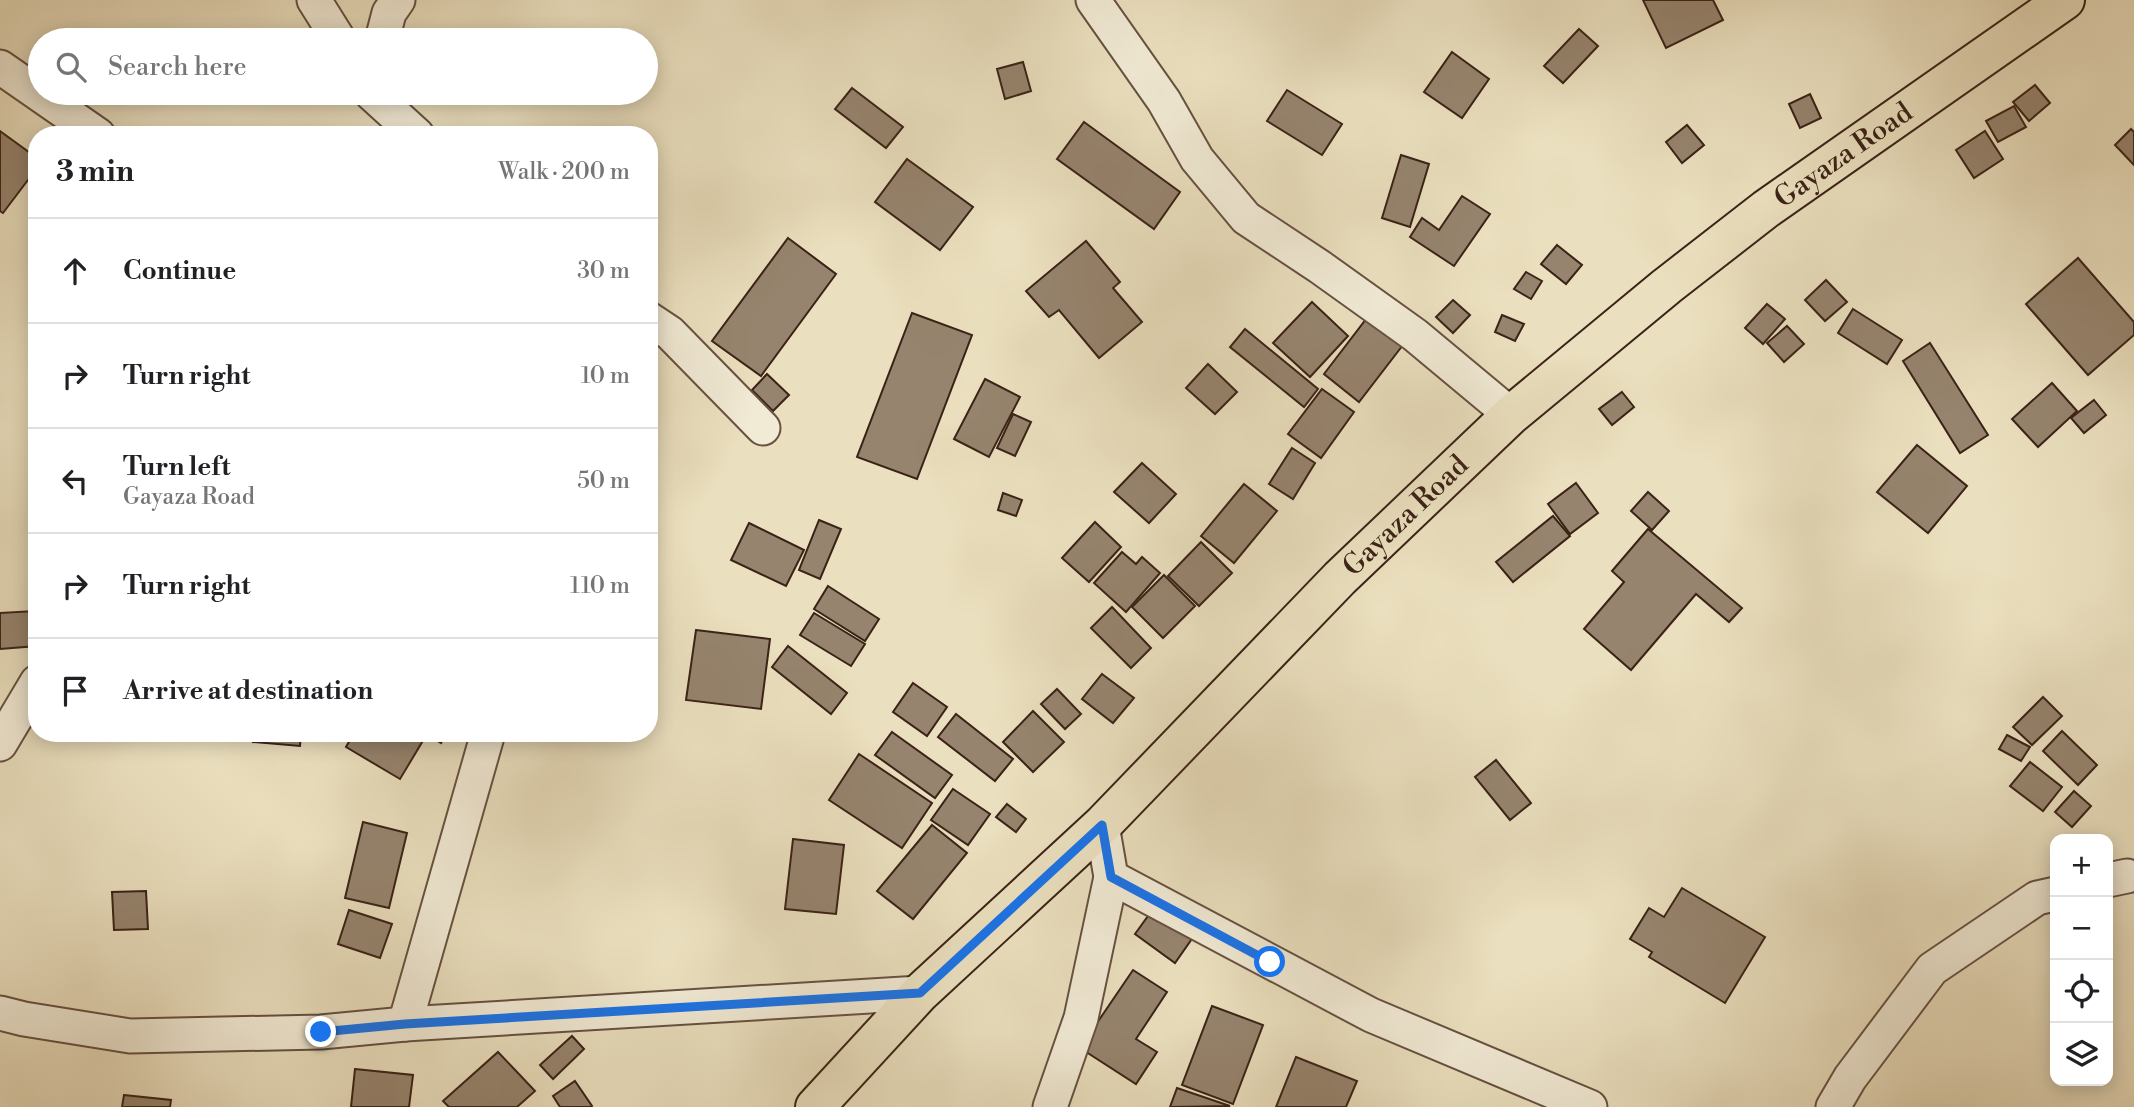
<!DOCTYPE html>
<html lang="en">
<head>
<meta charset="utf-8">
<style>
	:root { --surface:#fff; --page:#f6f6f6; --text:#202124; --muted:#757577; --line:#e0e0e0 }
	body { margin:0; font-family:"Libre Bodoni",serif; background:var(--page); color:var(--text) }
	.controls { position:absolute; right:21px; bottom:21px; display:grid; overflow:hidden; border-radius:14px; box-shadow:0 4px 18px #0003 }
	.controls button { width:63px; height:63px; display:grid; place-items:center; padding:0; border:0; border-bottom:2px solid var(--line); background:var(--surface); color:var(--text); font:35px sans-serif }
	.stop { position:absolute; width:21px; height:21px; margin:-16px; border:5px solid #1a73e8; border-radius:50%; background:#fff }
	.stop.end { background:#1a73e8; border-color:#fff; box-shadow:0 2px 7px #0008 }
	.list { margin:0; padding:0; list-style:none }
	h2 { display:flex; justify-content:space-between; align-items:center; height:91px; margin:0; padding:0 28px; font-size:30px }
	h2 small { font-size:23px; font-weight:400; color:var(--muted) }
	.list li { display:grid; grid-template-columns:46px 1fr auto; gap:21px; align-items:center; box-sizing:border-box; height:105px; padding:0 28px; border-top:2px solid var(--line) }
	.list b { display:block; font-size:26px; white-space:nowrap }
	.list p { margin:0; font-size:23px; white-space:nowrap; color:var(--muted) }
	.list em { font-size:23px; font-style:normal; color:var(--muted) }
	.icon { flex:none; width:38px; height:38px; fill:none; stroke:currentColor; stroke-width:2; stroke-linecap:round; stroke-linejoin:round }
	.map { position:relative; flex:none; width:2134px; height:1107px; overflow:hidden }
	.search { position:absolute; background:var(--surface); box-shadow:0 4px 18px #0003; left:28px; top:28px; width:630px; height:77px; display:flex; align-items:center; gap:18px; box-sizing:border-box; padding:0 24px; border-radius:38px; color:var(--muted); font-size:26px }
	.panel { position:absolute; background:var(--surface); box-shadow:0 4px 18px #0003; left:28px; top:126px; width:630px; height:616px; border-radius:28px }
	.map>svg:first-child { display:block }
	.building { fill:#96846e; stroke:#3b2217; stroke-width:2 }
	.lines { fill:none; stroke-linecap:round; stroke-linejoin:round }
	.minor-casing { stroke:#675141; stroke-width:37 }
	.primary-casing { stroke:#3b2217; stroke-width:42 }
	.minor { stroke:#f1ead5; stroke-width:33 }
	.primary { stroke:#eadfbe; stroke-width:38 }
	.route { stroke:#1a73e8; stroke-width:9 }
	.labels { text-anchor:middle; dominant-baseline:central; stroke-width:6; stroke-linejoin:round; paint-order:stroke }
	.street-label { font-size:28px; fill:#3b2217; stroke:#f1ead5 }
</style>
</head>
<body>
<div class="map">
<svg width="2134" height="1107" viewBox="0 0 2134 1107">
	<rect width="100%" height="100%" fill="#eadfbe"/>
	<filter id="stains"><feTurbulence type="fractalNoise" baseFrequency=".00286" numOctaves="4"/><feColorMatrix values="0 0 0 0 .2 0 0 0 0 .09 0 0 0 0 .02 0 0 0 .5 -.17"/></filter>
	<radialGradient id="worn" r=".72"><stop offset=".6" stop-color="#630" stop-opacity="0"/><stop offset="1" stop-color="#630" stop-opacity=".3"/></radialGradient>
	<g class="building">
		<path d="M1643,0H1713L1723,20L1666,48Z"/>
		<path d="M1579,29L1598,46L1563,83L1544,66Z"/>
		<path d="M1452,52L1489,79L1462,118L1424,92Z"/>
		<path d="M1023,62L1031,91L1005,99L997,69Z"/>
		<path d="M2035,85L2050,103L2029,121L2013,102Z"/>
		<path d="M852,88L903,127L886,148L835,109Z"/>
		<path d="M1287,90L1342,124L1322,155L1267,121Z"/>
		<path d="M1810,94L1821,118L1800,128L1789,104Z"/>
		<path d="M2014,106L2026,127L1998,142L1986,121Z"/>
		<path d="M1084,122L1180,192L1154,229L1057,159Z"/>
		<path d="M1687,125L1704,145L1682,163L1666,142Z"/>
		<path d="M2131,129L2134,132V165L2115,145Z"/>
		<path d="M0,131L37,158V168L3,213L0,211Z"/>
		<path d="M1985,131L2003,159L1974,178L1956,150Z"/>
		<path d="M1401,155L1429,164L1410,227L1382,218Z"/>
		<path d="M907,159L973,207L940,250L875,202Z"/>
		<path d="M1462,196L1490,214L1454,266L1410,237L1422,218L1439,230Z"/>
		<path d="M788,238L836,274L761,376L712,341Z"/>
		<path d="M1086,241L1120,282L1113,288L1142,322L1099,358L1059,310L1049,317L1026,291Z"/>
		<path d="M1557,245L1582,265L1566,284L1541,264Z"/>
		<path d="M2078,258L2134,322V335L2088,375L2026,304Z"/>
		<path d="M1526,272L1542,281L1531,299L1514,289Z"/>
		<path d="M1826,280L1847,302L1825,321L1805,300Z"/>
		<path d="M1453,300L1470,315L1453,333L1436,317Z"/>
		<path d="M1312,302L1348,336L1310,377L1273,343Z"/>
		<path d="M1767,304L1785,319L1763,344L1745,328Z"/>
		<path d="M1853,309L1902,340L1887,364L1838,333Z"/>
		<path d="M912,313L972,335L917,479L857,457Z"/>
		<path d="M1370,314L1406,341L1359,402L1324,374Z"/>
		<path d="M1502,315L1524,324L1515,341L1495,332Z"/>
		<path d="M1787,326L1804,344L1784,362L1767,343Z"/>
		<path d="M1245,329L1318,389L1304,407L1230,347Z"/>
		<path d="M1930,343L1988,435L1960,453L1903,361Z"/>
		<path d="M1208,364L1237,392L1215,414L1186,388Z"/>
		<path d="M767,374L789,395L773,411L752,390Z"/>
		<path d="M985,379L1020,397L989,457L954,439Z"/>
		<path d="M2052,383L2077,411L2038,447L2012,419Z"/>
		<path d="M1322,389L1354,412L1321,458L1288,434Z"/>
		<path d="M1622,392L1634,407L1612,425L1599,409Z"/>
		<path d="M2094,400L2106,415L2084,433L2071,418Z"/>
		<path d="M1013,414L1031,422L1015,456L997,448Z"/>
		<path d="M1917,445L1967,486L1928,533L1877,492Z"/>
		<path d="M1292,448L1315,463L1293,499L1269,484Z"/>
		<path d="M1142,463L1176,494L1149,523L1114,492Z"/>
		<path d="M1576,483L1598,513L1570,534L1548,504Z"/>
		<path d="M1244,484L1277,511L1234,563L1201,536Z"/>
		<path d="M1648,492L1669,511L1652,530L1631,511Z"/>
		<path d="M1003,493L1022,500L1016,516L998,510Z"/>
		<path d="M1553,516L1570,536L1513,582L1496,562Z"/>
		<path d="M819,520L841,529L820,579L799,570Z"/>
		<path d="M1095,522L1121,547L1089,582L1062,558Z"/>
		<path d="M749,523L804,550L786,586L731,560Z"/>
		<path d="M1648,529L1742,608L1729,622L1696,594L1631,670L1584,629L1624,582L1612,571Z"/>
		<path d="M1201,542L1232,573L1199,606L1168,576Z"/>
		<path d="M1122,552L1136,564L1142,557L1160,573L1126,612L1094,583Z"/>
		<path d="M1164,575L1195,606L1163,638L1132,607Z"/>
		<path d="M828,586L879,619L865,641L814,609Z"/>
		<path d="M1112,607L1151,648L1131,668L1091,628Z"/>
		<path d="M35,611L37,646L0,649V613Z"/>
		<path d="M814,613L865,644L851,666L800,635Z"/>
		<path d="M696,630L770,639L761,709L686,700Z"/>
		<path d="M788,646L847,693L831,714L772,667Z"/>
		<path d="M1102,674L1134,698L1113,723L1082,699Z"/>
		<path d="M913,683L947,707L927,736L893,712Z"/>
		<path d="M1057,689L1081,714L1065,729L1041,704Z"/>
		<path d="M2043,697L2062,716L2032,745L2013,727Z"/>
		<path d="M1033,711L1064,742L1033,772L1003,742Z"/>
		<path d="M956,714L1013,759L995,781L938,737Z"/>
		<path d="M2062,731L2097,765L2078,785L2043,751Z"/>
		<path d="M892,732L952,775L935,798L875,755Z"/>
		<path d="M254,733H301L300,746L253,742Z"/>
		<path d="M354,733H447L441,743L427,734L400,779L346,747Z"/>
		<path d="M2007,735L2030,747L2021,761L1999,749Z"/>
		<path d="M859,754L932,803L902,848L829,800Z"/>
		<path d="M1496,760L1531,803L1510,820L1475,777Z"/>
		<path d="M2030,762L2062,787L2043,811L2010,786Z"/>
		<path d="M953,789L990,814L968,845L931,820Z"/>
		<path d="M2074,791L2091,806L2072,827L2055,812Z"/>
		<path d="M1007,804L1026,819L1016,832L996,817Z"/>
		<path d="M363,822L407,833L389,908L345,898Z"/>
		<path d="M932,825L967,853L913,919L877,891Z"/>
		<path d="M793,839L844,845L836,914L785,909Z"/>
		<path d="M1682,888L1765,937L1725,1003L1649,957L1652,952L1630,939L1649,908L1664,917Z"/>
		<path d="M146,891L148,929L114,930L112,892Z"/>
		<path d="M1156,905L1196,933L1175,963L1135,934Z"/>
		<path d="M349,910L392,924L380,958L338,944Z"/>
		<path d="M1133,970L1167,992L1136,1039L1157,1052L1136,1084L1080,1048Z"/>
		<path d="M1212,1006L1263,1025L1233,1104L1182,1085Z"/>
		<path d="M572,1036L584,1049L553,1079L540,1065Z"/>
		<path d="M498,1052L535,1091L517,1107H449L443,1101Z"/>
		<path d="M1296,1057L1357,1081L1346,1107H1276Z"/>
		<path d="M355,1069L413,1075L409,1107H351Z"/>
		<path d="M575,1081L592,1106L591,1107H560L553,1096Z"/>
		<path d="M1177,1088L1230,1106L1170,1107Z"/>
		<path d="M124,1095L171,1100L170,1107H122Z"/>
	</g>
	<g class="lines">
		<defs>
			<g id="minor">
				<path d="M314,0L339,40"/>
				<path d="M1093,0L1164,101L1197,159L1246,218L1320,267L1415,335L1511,415"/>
				<path d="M382,40L389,13L398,0"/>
				<path d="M0,67L98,135"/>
				<path d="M371,93L417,135"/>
				<path d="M649,319L670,333L763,428"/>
				<path d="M0,744L37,682"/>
				<path d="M1102,825L1111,877L1371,1015L1590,1107"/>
				<path d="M2108,880L2127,876"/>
				<path d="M0,1013L24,1019L130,1036L321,1032L405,1024L920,993"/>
				<path d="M405,1024L488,733"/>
				<path d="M1050,1107L1081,1018L1111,877"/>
				<path d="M1833,1107L1850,1078L1932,969L2037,898L2055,894"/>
			</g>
			<g id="primary">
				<path id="s1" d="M815,1107L920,993L1102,825L1340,578L1511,415L1667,286L1766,209L2065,0"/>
			</g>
		</defs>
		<use href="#minor" class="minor-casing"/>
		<use href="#primary" class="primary-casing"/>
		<use href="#minor" class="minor"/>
		<use href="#primary" class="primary"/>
	</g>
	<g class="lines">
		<path class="route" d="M321,1032L405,1024L920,993L1102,825L1111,877L1270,962"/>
	</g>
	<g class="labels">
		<g class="street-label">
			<text stroke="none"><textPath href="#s1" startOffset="1404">Gayaza Road</textPath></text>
			<text stroke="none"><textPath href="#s1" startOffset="836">Gayaza Road</textPath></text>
		</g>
	</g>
	<rect width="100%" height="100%" filter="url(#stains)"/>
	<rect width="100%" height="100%" fill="url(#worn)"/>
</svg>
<div class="controls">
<button>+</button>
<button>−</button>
<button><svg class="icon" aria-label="locate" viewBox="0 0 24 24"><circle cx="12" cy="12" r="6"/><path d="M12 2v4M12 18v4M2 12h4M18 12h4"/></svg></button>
<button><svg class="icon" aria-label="layers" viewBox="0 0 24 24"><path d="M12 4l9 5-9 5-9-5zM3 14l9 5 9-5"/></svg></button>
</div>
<div class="stop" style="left:1270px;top:962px"></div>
<div class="stop end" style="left:321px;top:1032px"></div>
<div class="search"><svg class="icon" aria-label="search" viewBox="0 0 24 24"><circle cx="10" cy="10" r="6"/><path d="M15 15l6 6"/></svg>Search here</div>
<section class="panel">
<h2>3 min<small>Walk · 200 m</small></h2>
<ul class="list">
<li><svg class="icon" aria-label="ahead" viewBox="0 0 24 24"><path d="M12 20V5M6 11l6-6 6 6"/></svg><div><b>Continue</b></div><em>30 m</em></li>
<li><svg class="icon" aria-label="right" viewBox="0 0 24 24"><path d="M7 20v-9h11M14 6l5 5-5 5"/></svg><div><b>Turn right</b></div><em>10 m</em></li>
<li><svg class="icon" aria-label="left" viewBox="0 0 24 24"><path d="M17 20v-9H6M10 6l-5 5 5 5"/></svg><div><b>Turn left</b><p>Gayaza Road</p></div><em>50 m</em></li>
<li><svg class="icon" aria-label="right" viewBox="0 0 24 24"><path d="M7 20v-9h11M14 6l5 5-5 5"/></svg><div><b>Turn right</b></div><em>110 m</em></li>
<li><svg class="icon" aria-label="arrive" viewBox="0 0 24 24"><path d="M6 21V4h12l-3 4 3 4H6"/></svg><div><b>Arrive at destination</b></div></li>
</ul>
</section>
</div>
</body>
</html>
